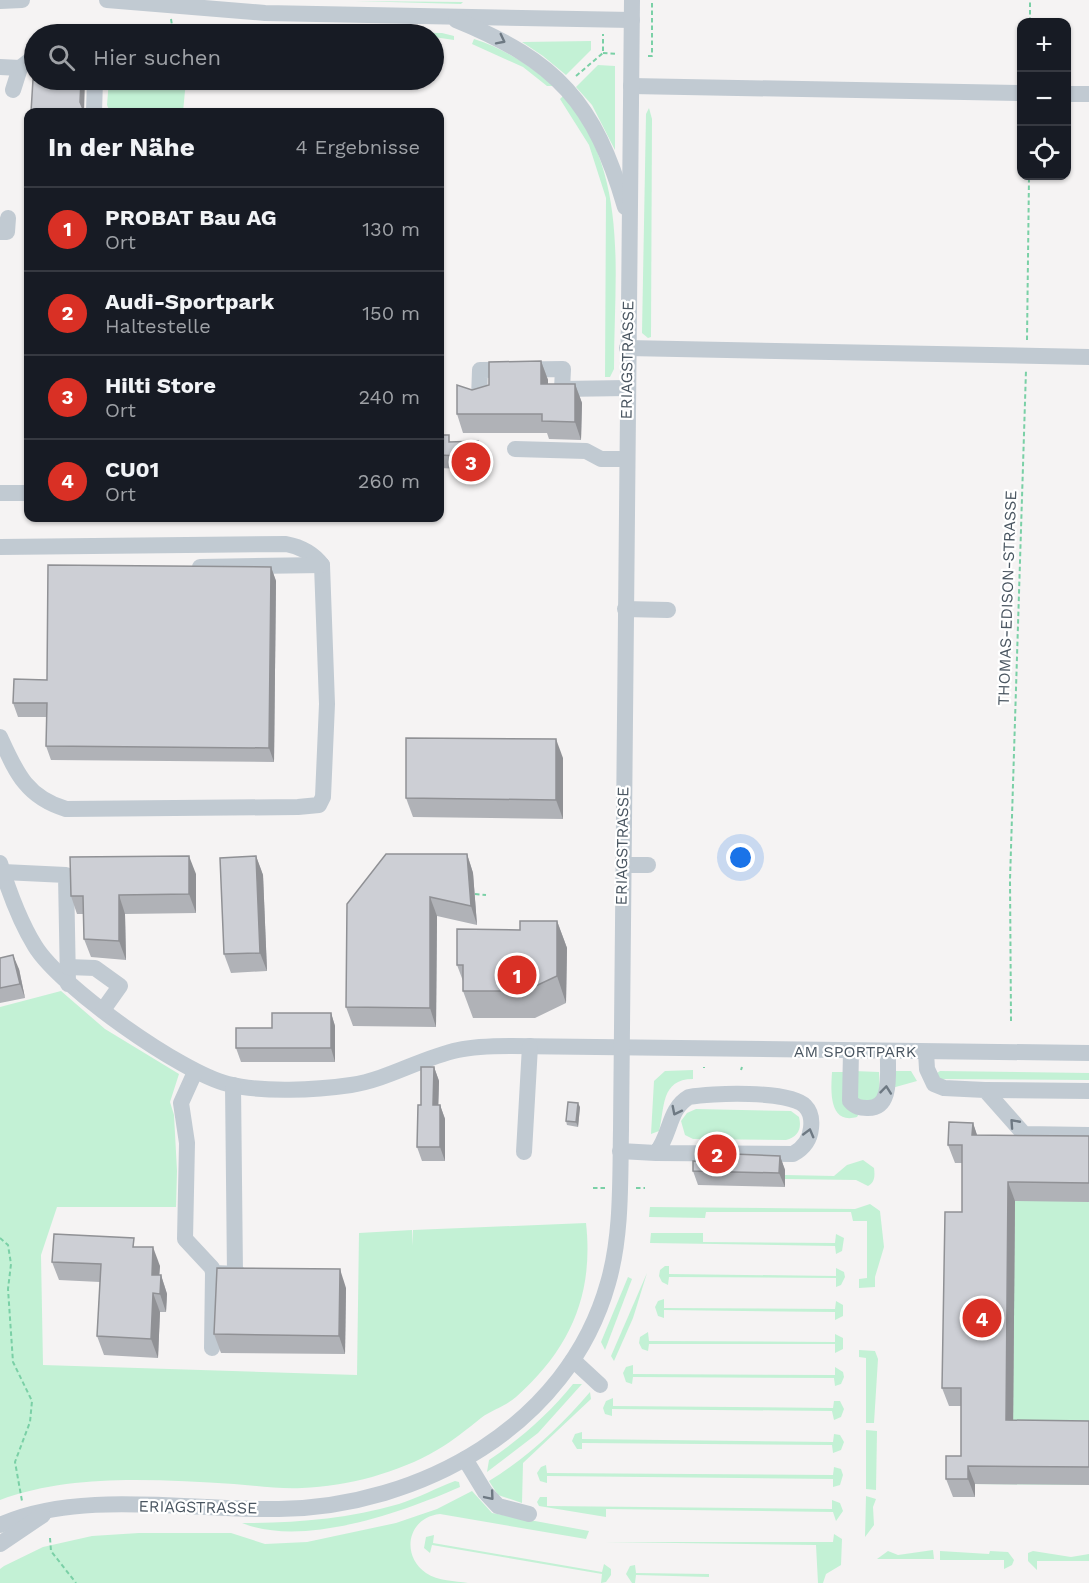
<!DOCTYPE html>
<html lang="de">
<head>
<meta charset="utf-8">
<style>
	:root { --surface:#171b24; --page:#242831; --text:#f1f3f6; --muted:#9ea1a6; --line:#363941; --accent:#d93025 }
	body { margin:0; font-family:"Work Sans",sans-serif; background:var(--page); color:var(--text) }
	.controls { position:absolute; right:18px; top:18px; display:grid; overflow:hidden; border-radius:12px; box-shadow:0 2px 4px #0004 }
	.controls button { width:54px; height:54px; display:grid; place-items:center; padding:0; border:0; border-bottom:2px solid var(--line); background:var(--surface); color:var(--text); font:30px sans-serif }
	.you { position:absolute; left:741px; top:858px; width:21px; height:21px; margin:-15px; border:4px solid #fff; border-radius:50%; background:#1a73e8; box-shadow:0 0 0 9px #1a73e833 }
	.badge { display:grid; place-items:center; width:39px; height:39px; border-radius:50%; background:var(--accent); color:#fff; font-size:20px; font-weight:700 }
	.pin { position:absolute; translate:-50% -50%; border:3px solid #fff; box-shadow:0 2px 6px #0006 }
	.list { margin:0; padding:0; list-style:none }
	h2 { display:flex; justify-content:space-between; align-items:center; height:78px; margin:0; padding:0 24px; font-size:26px }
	h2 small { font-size:20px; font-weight:400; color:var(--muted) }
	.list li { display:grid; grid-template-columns:39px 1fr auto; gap:18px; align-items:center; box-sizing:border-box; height:84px; padding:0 24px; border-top:2px solid var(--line) }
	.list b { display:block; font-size:22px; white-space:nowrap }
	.list p { margin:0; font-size:20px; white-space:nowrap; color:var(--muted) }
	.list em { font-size:20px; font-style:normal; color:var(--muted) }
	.icon { flex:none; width:33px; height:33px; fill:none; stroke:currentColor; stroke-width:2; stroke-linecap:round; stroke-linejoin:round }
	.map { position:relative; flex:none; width:1089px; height:1583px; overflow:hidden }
	.search { position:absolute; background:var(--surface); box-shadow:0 2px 4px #0004; left:24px; top:24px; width:420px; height:66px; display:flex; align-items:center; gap:15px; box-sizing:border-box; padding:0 21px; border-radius:33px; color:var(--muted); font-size:22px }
	.panel { position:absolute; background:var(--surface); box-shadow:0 2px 4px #0004; left:24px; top:108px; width:420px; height:414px; border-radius:12px }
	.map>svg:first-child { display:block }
	.green { fill:#c3f1d5 }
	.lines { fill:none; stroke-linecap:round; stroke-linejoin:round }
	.path { stroke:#7ad0a6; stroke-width:2; stroke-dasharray:4.5 3; stroke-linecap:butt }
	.minor { stroke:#c1cad2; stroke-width:16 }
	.wall { fill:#b0b2b7 }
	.shaded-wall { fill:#909195 }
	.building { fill:#cdcfd5; stroke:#909195; stroke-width:1.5 }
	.oneway { stroke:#6e7983 }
	.labels { text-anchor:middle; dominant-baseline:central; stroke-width:4.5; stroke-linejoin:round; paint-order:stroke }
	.street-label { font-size:16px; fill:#4a5661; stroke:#fff }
</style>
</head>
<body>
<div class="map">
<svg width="1089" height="1583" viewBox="0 0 1089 1583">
	<rect width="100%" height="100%" fill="#f5f3f3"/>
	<g class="green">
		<path d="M355,1L463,2L461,4Z"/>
		<path d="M296,31L442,33L454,36V40L434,37V34H306Z"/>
		<path d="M474,39C505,49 529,65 554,86H547L523,67L472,44Z"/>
		<path d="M591,41V50L566,75L543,56L522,42Z"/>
		<path d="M598,65L615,66V150L592,105L576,87Z"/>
		<path d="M109,80H186L183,112H110L107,105Z"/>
		<path d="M564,95C630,176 614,271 614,369L610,377H605L606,198L589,145L560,99Z"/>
		<path d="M649,108L652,119L651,337L648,338L642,333L646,114Z"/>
		<path d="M61,991L105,1029L179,1074L170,1102L174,1115L177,1171L176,1207H57L41,1255L43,1365L357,1375L359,1233L412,1230V1246L413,1230L586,1223C594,1295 570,1349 516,1397C506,1406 492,1410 481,1418C467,1429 453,1441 437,1450C398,1473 348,1486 302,1488C280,1489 257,1486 234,1484C157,1480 74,1473 0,1500V1007Z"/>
		<path d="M693,1070V1079C660,1079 665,1109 659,1131L651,1134L654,1081L665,1071Z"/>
		<path d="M854,1071L879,1072L880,1095L874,1100H858Z"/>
		<path d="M893,1071H911L917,1081L892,1088Z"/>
		<path d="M940,1071L1089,1073V1080L940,1079L937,1073Z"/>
		<path d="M832,1072H843L860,1112L857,1117C828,1125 831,1089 832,1072Z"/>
		<path d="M696,1109L791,1111L799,1117C802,1129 798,1137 786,1140L693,1139L685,1135L681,1121L687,1113Z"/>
		<path d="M1089,1154V1485L967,1484L968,1230Z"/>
		<path d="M863,1160L874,1168C875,1176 875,1182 868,1186L856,1180L785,1179V1175L834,1176L847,1165Z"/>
		<path d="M870,1204L880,1211L884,1247L875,1277V1287L859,1288V1279L867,1278V1221H853L851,1212H706L705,1218L649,1217L650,1207L855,1209Z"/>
		<path d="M651,1233H703V1242L835,1243L836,1234L844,1238L842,1251L836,1254L835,1246L650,1243Z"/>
		<path d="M665,1266H669V1274L836,1276V1268L844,1272L845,1277L841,1285L836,1287V1278L669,1277L668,1285L662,1282L659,1276L660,1270Z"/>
		<path d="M647,1273L633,1318L614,1361L611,1356Z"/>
		<path d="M628,1277L632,1279L605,1350L601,1342Z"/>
		<path d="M664,1299V1308L835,1309L836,1301L843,1305V1316L835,1320V1312L664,1310V1318L658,1316L655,1307L658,1301Z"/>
		<path d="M648,1332L649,1341L835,1342V1334L843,1338V1349L835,1353V1344H649L648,1351L642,1349L639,1343L640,1337Z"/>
		<path d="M859,1350L875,1351L878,1359L874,1423H866V1358L859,1357Z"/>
		<path d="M633,1365V1374L835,1375V1367L843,1372L844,1377L841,1384L835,1386L834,1378L633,1377L632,1384L626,1382L623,1373L626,1367Z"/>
		<path d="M573,1384H582L538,1433L487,1472L489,1460C520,1439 549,1414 573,1384Z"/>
		<path d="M590,1392L591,1399L523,1463L522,1503L498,1495L489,1481C528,1457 560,1427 590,1392Z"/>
		<path d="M613,1398V1406L833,1408L834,1401H840L844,1409L841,1417L834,1420L832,1411L612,1409V1416L605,1414L603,1408L606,1401Z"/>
		<path d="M866,1430L877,1431L876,1490L866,1489Z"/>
		<path d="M582,1432V1439L833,1442L834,1434L840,1435L844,1442L841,1450L833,1453L832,1445L582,1443V1449H577L572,1441L575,1434Z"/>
		<path d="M546,1465L547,1473L833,1475L834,1467L841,1469L843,1475L840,1485L833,1487V1479L547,1476V1483L540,1481L537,1473L541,1467Z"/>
		<path d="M455,1481L459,1482L460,1487C403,1512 303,1548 242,1523C296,1523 347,1519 399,1504C418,1498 436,1488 455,1481Z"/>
		<path d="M472,1491L492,1513L589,1531L586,1539L440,1514C408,1517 400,1555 426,1573C438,1581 455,1581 468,1583H0V1569L4,1566L43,1547L92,1536L139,1533H231L265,1544L307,1542L396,1523L437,1509Z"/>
		<path d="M866,1496L876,1499L873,1507L874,1525L865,1537Z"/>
		<path d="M540,1497H547V1506L832,1509V1500L840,1503L843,1511L836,1521L833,1512L606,1509V1517L539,1506L537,1502Z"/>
		<path d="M834,1534L842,1539L841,1565L826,1574L823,1583H818L816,1545L605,1542H833Z"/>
		<path d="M434,1535L433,1543L602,1572L604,1564L611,1569V1575L606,1582L601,1583L602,1574L432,1545L430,1553L424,1548L426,1537Z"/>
		<path d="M933,1550L934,1559H877L888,1551L898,1555Z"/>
		<path d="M940,1551L989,1554L990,1551L1008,1552L1014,1560L1012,1565L1004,1569V1560H940Z"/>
		<path d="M1033,1551L1071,1557L1089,1554V1561H1037V1570L1028,1561V1553Z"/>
		<path d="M635,1565L636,1573L709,1574V1577L636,1575L635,1583H632L626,1574L630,1566Z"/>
	</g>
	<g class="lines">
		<g class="path">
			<path d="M171,19L173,32"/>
			<path d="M1030,22V0"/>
			<path d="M603,53L618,54"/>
			<path d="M648,56H652V0"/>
			<path d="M576,76L603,53V34"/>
			<path d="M1027,340L1029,176"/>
			<path d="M475,894L486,895"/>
			<path d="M1011,1021L1010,880L1026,370"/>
			<path d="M704,1068V1067"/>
			<path d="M741,1070L742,1067"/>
			<path d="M593,1188H606"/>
			<path d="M636,1188H645"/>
			<path d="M0,1238L8,1245L11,1264L8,1289L13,1362L32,1401L30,1422L15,1462L22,1501"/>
			<path d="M50,1538L51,1551L76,1583"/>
		</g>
		<g class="minor">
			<path d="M107,0L265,13L632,20"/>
			<path d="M0,1L22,0"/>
			<path d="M456,20C557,61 595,103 625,207"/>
			<path d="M0,67L20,68L13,90"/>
			<path d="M20,68L34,57"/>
			<path d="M631,86L1022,93"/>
			<path d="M1066,94H1089"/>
			<path d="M94,112L95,80"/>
			<path d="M0,232H7L8,218"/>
			<path d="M627,348L1089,357"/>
			<path d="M479,398L480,370L563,369L562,389L627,388"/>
			<path d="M515,449L586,451L601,459H626"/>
			<path d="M0,493H28"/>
			<path d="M0,547L286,544C302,547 313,553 322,565L327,704L323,797L319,805L298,807L66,809C26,797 16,772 0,737"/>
			<path d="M200,567L322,565"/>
			<path d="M625,609L668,610"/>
			<path d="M0,863C9,892 19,920 35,946C60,987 182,1073 228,1084C263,1093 316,1090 351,1085C389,1079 421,1058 458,1050C476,1046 494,1046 512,1046L1089,1053"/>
			<path d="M623,865H648"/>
			<path d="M3,872L66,875L68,984"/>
			<path d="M68,967L95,968L120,986L103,1010"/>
			<path d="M851,1051L850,1101C855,1107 860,1108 867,1108C894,1109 887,1071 888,1051"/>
			<path d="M926,1052L927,1069L934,1084L944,1088L985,1090L1024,1134L1089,1135"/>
			<path d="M195,1072L181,1103L187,1143L185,1239L212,1268L213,1273L239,1274"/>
			<path d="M233,1085L235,1274"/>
			<path d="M985,1090L1089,1091"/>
			<path d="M620,1151L656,1153L793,1154C804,1148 810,1140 811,1128C812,1120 811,1112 805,1106C790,1090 710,1093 689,1097C668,1109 671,1135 656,1153"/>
			<path d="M524,1152L530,1046"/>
			<path d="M212,1348L213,1273"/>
			<path d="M573,1360L600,1385"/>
			<path d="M465,1459L485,1492L498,1506L529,1514"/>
			<path d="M0,1525C78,1489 195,1511 279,1509C420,1507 568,1426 608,1283C622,1235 620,1180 621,1130L632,0"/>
			<path d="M0,1544L43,1515"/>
		</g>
	</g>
	<g class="wall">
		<path d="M28,166V243L25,233Z"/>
		<path d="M541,361L548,380V384H575L582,403L581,440L549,439L547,433H463L457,414L472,390L489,385Z"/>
		<path d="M440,435L451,442L478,441L482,454L483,470L440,468Z"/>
		<path d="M271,567L276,581L274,762L51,760L46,746L47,717H18L13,703L47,680Z"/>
		<path d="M563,758V819L413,817L406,798Z"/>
		<path d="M386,854H467L473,873L477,925L437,916L436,1027L353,1026L346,1007Z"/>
		<path d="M256,856L263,875L267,971L231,973L224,954Z"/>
		<path d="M196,874V913L125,914L126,960L91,957L84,939V914H77L71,896Z"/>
		<path d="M557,921L567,948L566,1003L535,1018H473L463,991V981L457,965L520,930Z"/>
		<path d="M0,958L19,969L25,998L0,1003Z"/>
		<path d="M331,1013L335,1026V1062H241L236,1048L272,1028Z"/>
		<path d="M434,1067L439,1081L438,1105H440L445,1119V1161H422L417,1147L421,1105Z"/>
		<path d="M580,1107L578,1127L567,1125L566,1121Z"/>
		<path d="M973,1123L977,1135L1089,1136V1202L1015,1201L1013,1420L1089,1421V1485L975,1484V1497H953L946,1479L961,1456V1406H949L942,1388L962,1212V1163H955L948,1145Z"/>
		<path d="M780,1156L785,1170V1187L698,1185L693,1171L732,1162Z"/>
		<path d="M137,1247L160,1266L159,1275H161L167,1294L166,1312H160L158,1358L104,1355L97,1336L100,1282L59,1280L52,1262Z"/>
		<path d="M346,1288L345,1354L221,1353L214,1334Z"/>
	</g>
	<g class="shaded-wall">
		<path d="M81,80H85L84,112H83L80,102Z"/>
		<path d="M541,361L548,380V403L541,384Z"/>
		<path d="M575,384L582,403L581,440L575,422Z"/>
		<path d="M478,441L482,454L483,470L478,457Z"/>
		<path d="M271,567L276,581L274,762L269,748Z"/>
		<path d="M556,739L563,758V819L556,800Z"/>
		<path d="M467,854L473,873L477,925L471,906Z"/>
		<path d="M189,856L196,874V913L189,894Z"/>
		<path d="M256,856L263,875L267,971L260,953Z"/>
		<path d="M119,895L125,914L126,960L119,941Z"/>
		<path d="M430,897L437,916L436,1027L430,1008Z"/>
		<path d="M557,921L567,948L566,1003L557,976Z"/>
		<path d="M13,955L19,969L25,998L20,984Z"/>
		<path d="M331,1013L335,1026V1062L331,1048Z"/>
		<path d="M434,1067L439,1081L438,1119L433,1105Z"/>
		<path d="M578,1103L580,1107L578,1127L576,1122Z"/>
		<path d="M440,1105L445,1119V1161L440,1147Z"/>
		<path d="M973,1123L979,1141L972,1135Z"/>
		<path d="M780,1156L785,1170V1187L779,1173Z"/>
		<path d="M1008,1182L1015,1201L1013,1439L1006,1420Z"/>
		<path d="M153,1247L160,1266L158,1293L152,1275Z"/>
		<path d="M340,1269L346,1288L345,1354L339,1336Z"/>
		<path d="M161,1275L167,1294L166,1312L160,1294Z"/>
		<path d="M153,1293L160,1312L158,1358L151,1339Z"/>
		<path d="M968,1466L975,1484V1497L968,1479Z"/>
	</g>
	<g class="building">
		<path d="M34,63V80H81L80,102L83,109V112H31Z"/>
		<path d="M28,166V234L25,233Z"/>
		<path d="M541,361V384H575V422L542,421V414H457V385L472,390L489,385V362Z"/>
		<path d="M440,435H449V442L478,441V457L440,455Z"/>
		<path d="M48,565L271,567L269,748L46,746L47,703H13L14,679L47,680Z"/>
		<path d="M406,738L556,739V800L406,798Z"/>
		<path d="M386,854H467L471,906L430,897V1008L346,1007L347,904Z"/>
		<path d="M189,856V894L119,895V941L84,939L83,896H71L70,857Z"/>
		<path d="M256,856L260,953L224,954L220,858Z"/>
		<path d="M520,921H557V976L525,991H463V965H457V929L520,930Z"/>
		<path d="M13,955L20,984L0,988V958Z"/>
		<path d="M272,1013H331V1048H236V1028H272Z"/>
		<path d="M421,1067H434L433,1105H440V1147H417L418,1105H421Z"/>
		<path d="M568,1102L578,1103L576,1122L566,1121Z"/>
		<path d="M949,1122L973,1123L972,1135L1089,1136V1183L1008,1182L1006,1420L1089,1421V1467L968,1466V1479H946V1456H961V1388H942L945,1212H962V1145H948Z"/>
		<path d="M733,1154L780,1156L779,1173L693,1171V1161L732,1162Z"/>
		<path d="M54,1234L134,1238L133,1247H153L152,1275H161L160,1294L153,1293L151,1339L97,1336L101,1264L52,1262Z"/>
		<path d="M217,1268L340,1269L339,1336L214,1334Z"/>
	</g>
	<defs><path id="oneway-chevron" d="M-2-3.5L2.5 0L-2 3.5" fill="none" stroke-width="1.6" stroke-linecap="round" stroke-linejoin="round" transform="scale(1.5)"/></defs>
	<g class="oneway">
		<use href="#oneway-chevron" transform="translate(501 40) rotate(27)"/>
		<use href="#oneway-chevron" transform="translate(886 1090) rotate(-84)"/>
		<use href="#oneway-chevron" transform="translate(676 1111) rotate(117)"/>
		<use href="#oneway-chevron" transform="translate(1014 1123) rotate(-132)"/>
		<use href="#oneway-chevron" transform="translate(809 1133) rotate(-75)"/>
		<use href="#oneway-chevron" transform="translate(490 1496) rotate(50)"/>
	</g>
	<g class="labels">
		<g class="street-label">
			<text transform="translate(627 360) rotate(-89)">ERIAGSTRASSE</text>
			<text transform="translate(1007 598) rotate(-88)">THOMAS-EDISON-STRASSE</text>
			<text transform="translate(622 846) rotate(-89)">ERIAGSTRASSE</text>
			<text x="855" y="1051">AM SPORTPARK</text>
			<text transform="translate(198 1507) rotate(1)">ERIAGSTRASSE</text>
		</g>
	</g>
</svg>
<div class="controls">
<button>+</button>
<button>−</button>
<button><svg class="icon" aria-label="locate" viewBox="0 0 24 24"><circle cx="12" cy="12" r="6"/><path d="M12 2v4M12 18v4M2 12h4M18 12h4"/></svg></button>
</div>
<div class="you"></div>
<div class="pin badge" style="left:517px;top:975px">1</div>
<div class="pin badge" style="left:717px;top:1154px">2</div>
<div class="pin badge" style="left:471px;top:462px">3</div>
<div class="pin badge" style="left:982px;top:1318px">4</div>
<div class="search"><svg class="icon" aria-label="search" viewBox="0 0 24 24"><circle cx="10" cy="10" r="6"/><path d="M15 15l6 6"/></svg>Hier suchen</div>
<section class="panel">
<h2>In der Nähe<small>4 Ergebnisse</small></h2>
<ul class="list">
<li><span class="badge">1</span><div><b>PROBAT Bau AG</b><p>Ort</p></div><em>130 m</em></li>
<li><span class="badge">2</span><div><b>Audi-Sportpark</b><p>Haltestelle</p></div><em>150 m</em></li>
<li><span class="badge">3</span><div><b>Hilti Store</b><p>Ort</p></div><em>240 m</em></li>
<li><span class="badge">4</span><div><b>CU01</b><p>Ort</p></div><em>260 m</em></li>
</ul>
</section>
</div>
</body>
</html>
